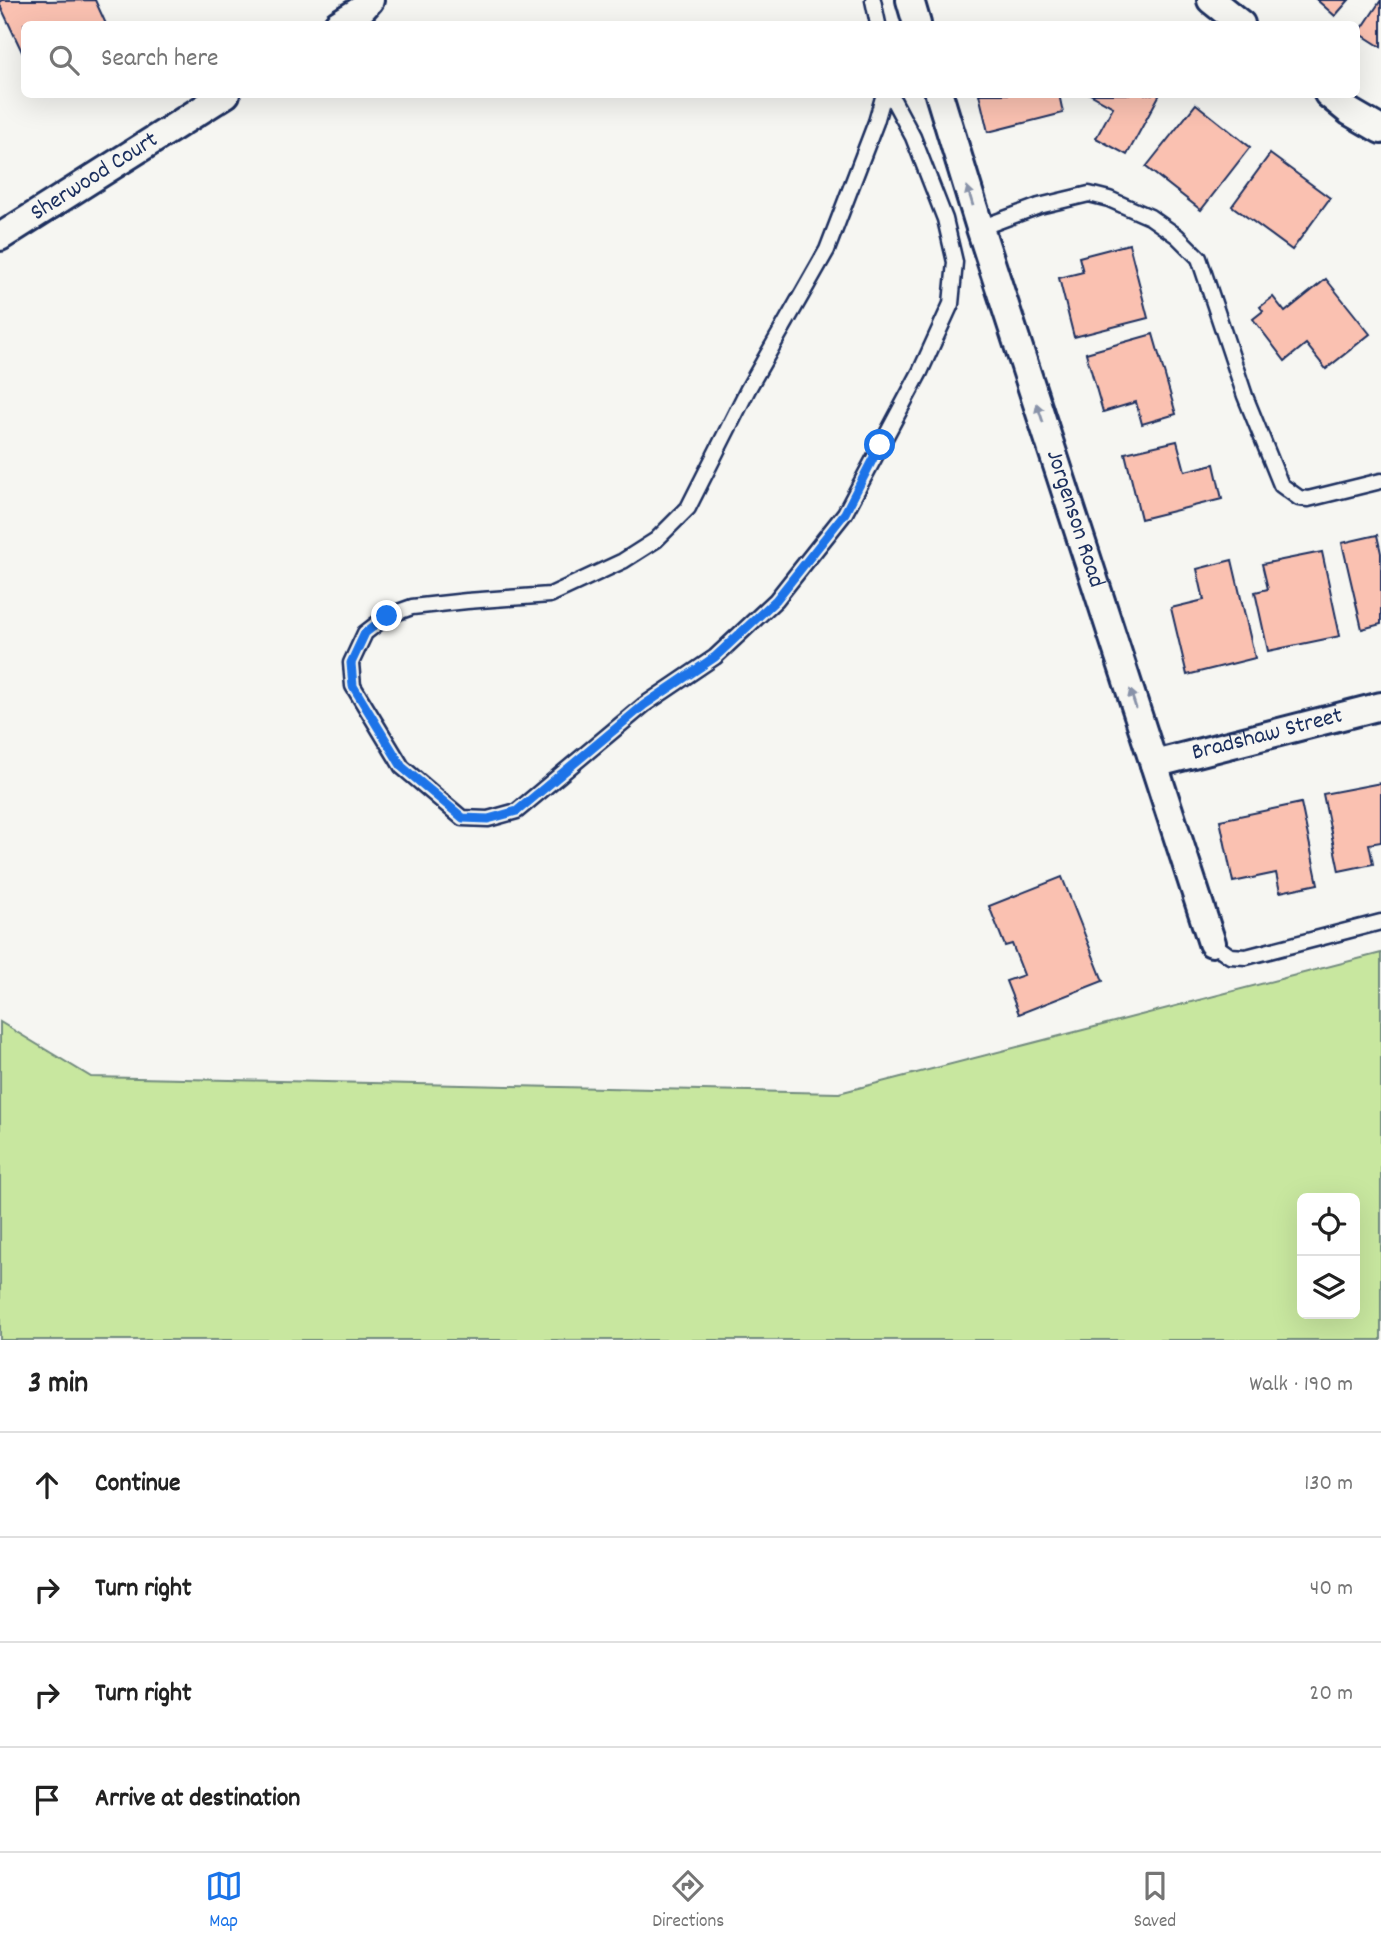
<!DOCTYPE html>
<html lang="en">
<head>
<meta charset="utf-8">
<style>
	:root { --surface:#fff; --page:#f6f6f6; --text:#222; --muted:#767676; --line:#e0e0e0; --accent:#1a73e8 }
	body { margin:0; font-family:Dekko,sans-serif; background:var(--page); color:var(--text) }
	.controls { position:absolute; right:21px; bottom:21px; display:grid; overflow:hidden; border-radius:10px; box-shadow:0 7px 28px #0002 }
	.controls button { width:63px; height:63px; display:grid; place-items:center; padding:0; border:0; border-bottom:2px solid var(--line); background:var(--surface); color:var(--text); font:35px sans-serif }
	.stop { position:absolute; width:21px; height:21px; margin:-16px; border:5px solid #1a73e8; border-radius:50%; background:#fff }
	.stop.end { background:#1a73e8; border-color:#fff; box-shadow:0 2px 7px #0008 }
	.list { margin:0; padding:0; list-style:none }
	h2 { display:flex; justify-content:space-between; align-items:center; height:91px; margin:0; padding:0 28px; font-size:30px }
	h2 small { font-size:23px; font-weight:400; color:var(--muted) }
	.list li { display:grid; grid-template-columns:46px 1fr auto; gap:21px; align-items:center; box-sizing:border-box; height:105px; padding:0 28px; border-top:2px solid var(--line) }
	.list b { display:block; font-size:26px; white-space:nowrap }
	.list em { font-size:23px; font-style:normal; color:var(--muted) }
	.icon { flex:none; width:38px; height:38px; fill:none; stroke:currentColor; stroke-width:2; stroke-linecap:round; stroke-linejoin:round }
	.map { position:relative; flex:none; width:1381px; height:1340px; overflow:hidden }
	.search { position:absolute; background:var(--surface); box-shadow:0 7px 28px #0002; left:21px; right:21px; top:21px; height:77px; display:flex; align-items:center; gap:18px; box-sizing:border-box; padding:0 24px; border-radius:10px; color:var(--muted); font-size:26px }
	.sheet { height:511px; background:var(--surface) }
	nav { display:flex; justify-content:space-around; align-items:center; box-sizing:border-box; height:98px; border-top:2px solid var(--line); background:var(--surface); font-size:19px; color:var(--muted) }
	nav a { display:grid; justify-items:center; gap:4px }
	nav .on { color:var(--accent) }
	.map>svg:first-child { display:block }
	.green { fill:#c8e79f; stroke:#728b7e; stroke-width:2; fill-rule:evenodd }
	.building { fill:#fac1b1; stroke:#1b2f5e; stroke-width:2 }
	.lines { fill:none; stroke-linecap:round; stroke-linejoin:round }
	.service-casing { stroke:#1b2f5e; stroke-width:19 }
	.minor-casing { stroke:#1b2f5e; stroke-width:32 }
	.service { stroke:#f6f6f2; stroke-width:14 }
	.minor { stroke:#f6f6f2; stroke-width:26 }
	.oneway { fill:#8892a8 }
	.route { stroke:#1a73e8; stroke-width:9 }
	.labels { text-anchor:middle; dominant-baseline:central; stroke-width:5; stroke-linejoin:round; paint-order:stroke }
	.street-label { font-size:24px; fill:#1b2f5e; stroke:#f6f6f2 }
</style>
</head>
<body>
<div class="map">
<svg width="1381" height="1340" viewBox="0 0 1381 1340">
	<rect width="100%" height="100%" fill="#f6f6f2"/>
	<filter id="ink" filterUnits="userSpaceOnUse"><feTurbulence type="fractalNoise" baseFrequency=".0143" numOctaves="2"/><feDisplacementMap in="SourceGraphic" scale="14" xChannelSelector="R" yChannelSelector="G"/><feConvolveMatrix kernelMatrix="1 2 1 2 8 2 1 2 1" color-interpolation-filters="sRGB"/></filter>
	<g filter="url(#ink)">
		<path class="green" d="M1381,953V1340H0V1022L91,1077L839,1093ZM1302,1198H1355V1314H1302Z"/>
		<g class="building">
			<path d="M2,0H46L47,1L95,0L106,24H24V56L0,5V1Z"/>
			<path d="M1317,0H1349L1335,16Z"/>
			<path d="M1381,0V47L1359,33Z"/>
			<path d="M979,94H1059L1063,113L988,132Z"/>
			<path d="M1090,94H1160L1127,155L1096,138L1113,107Z"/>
			<path d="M1196,104L1250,147L1201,210L1146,167Z"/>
			<path d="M1270,154L1330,198L1292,250L1232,206Z"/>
			<path d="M1129,244L1148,318L1074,337L1059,278L1083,272L1079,257Z"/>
			<path d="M1326,279L1370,334L1326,369L1306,344L1285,361L1253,319L1263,311L1260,307L1273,297L1285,312Z"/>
			<path d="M1153,334L1176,414L1142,424L1136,402L1103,412L1086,353Z"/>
			<path d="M1177,441L1185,471L1214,464L1222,499L1141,519L1125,453Z"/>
			<path d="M1377,535L1381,553V624L1362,629L1342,543Z"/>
			<path d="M1322,552L1340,636L1268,651L1255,592L1268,589L1262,564Z"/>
			<path d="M1232,560L1255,658L1187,675L1171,608L1204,600L1197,569Z"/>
			<path d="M1381,783V842L1369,844L1373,864L1339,871L1323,794Z"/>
			<path d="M1301,803L1318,884L1280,892L1276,873L1233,882L1220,820Z"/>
			<path d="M1062,877L1103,981L1019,1014L1006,981L1024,975L1012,944L1005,946L989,906Z"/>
		</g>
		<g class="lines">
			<defs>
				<g id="service">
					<path d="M873,0L878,24"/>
					<path d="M884,94L876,122L827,250L748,389L688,508L656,540L623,561L550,595L467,601L412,607L387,616L365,633L351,663L353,686L402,767L462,818L488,819L517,811L644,705L715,657L776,600L845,513L920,372L951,304L955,262L945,219L913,137L890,94"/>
					<path d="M980,228L1039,206L1089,194L1109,199L1150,217L1177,236L1199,258L1245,396L1281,485L1299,498L1308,499L1381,481"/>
					<path d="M1212,943L1230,956L1246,957L1381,922"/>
				</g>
				<g id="minor">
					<path d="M910,0L917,24"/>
					<path d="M1211,0L1241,24"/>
					<path d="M338,24L362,9L370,0"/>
					<path id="s1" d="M939,94L980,228L1212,943"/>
					<path d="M1328,94L1350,112L1381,130"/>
					<path id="s2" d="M0,237L226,94"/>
					<path id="s3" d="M1154,764L1381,706"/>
				</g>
			</defs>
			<use href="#service" class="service-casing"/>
			<use href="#minor" class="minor-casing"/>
			<use href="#service" class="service"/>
			<use href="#minor" class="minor"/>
		</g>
		<defs><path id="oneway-solid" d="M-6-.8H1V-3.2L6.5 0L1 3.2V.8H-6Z" transform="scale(1.75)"/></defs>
		<g class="oneway">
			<use href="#oneway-solid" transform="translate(970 196) rotate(-107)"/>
			<use href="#oneway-solid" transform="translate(1040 413) rotate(-108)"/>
			<use href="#oneway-solid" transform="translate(1133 699) rotate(-108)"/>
		</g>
	</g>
	<g class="lines" filter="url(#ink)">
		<path class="route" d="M387,616L365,633L351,663L353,686L402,767L463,818L488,819L517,811L644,705L715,657L776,600L845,513L880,445"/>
	</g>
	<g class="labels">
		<g class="street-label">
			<text stroke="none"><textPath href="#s2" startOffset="112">Sherwood Court</textPath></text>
			<text stroke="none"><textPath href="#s1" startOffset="446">Jorgenson Road</textPath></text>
			<text stroke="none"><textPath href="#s3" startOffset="117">Bradshaw Street</textPath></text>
		</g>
	</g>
</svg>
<div class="controls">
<button><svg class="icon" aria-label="locate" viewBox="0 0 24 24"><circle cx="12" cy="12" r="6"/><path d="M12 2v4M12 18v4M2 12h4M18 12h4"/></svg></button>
<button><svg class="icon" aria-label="layers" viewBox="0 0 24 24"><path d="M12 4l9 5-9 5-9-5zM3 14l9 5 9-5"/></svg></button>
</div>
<div class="stop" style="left:880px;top:445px"></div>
<div class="stop end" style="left:387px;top:616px"></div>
<div class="search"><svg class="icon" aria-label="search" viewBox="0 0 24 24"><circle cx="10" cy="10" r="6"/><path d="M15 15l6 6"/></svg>Search here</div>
</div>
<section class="sheet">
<h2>3 min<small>Walk · 190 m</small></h2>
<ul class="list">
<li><svg class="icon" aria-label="ahead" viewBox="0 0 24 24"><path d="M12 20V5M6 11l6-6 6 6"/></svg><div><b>Continue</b></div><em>130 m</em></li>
<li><svg class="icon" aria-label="right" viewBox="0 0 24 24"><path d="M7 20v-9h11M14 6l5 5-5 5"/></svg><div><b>Turn right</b></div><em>40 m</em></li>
<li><svg class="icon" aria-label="right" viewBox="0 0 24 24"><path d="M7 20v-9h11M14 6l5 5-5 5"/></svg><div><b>Turn right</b></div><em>20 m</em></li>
<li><svg class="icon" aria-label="arrive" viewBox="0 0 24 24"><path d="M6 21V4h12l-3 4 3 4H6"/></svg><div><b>Arrive at destination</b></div></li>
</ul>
</section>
<nav>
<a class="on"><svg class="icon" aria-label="map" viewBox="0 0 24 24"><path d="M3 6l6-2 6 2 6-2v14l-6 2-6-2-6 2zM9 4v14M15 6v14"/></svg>Map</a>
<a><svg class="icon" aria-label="directions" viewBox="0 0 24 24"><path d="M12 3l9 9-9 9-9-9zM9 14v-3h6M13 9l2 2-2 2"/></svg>Directions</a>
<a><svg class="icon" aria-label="saved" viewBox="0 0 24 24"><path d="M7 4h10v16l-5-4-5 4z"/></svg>Saved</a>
</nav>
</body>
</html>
